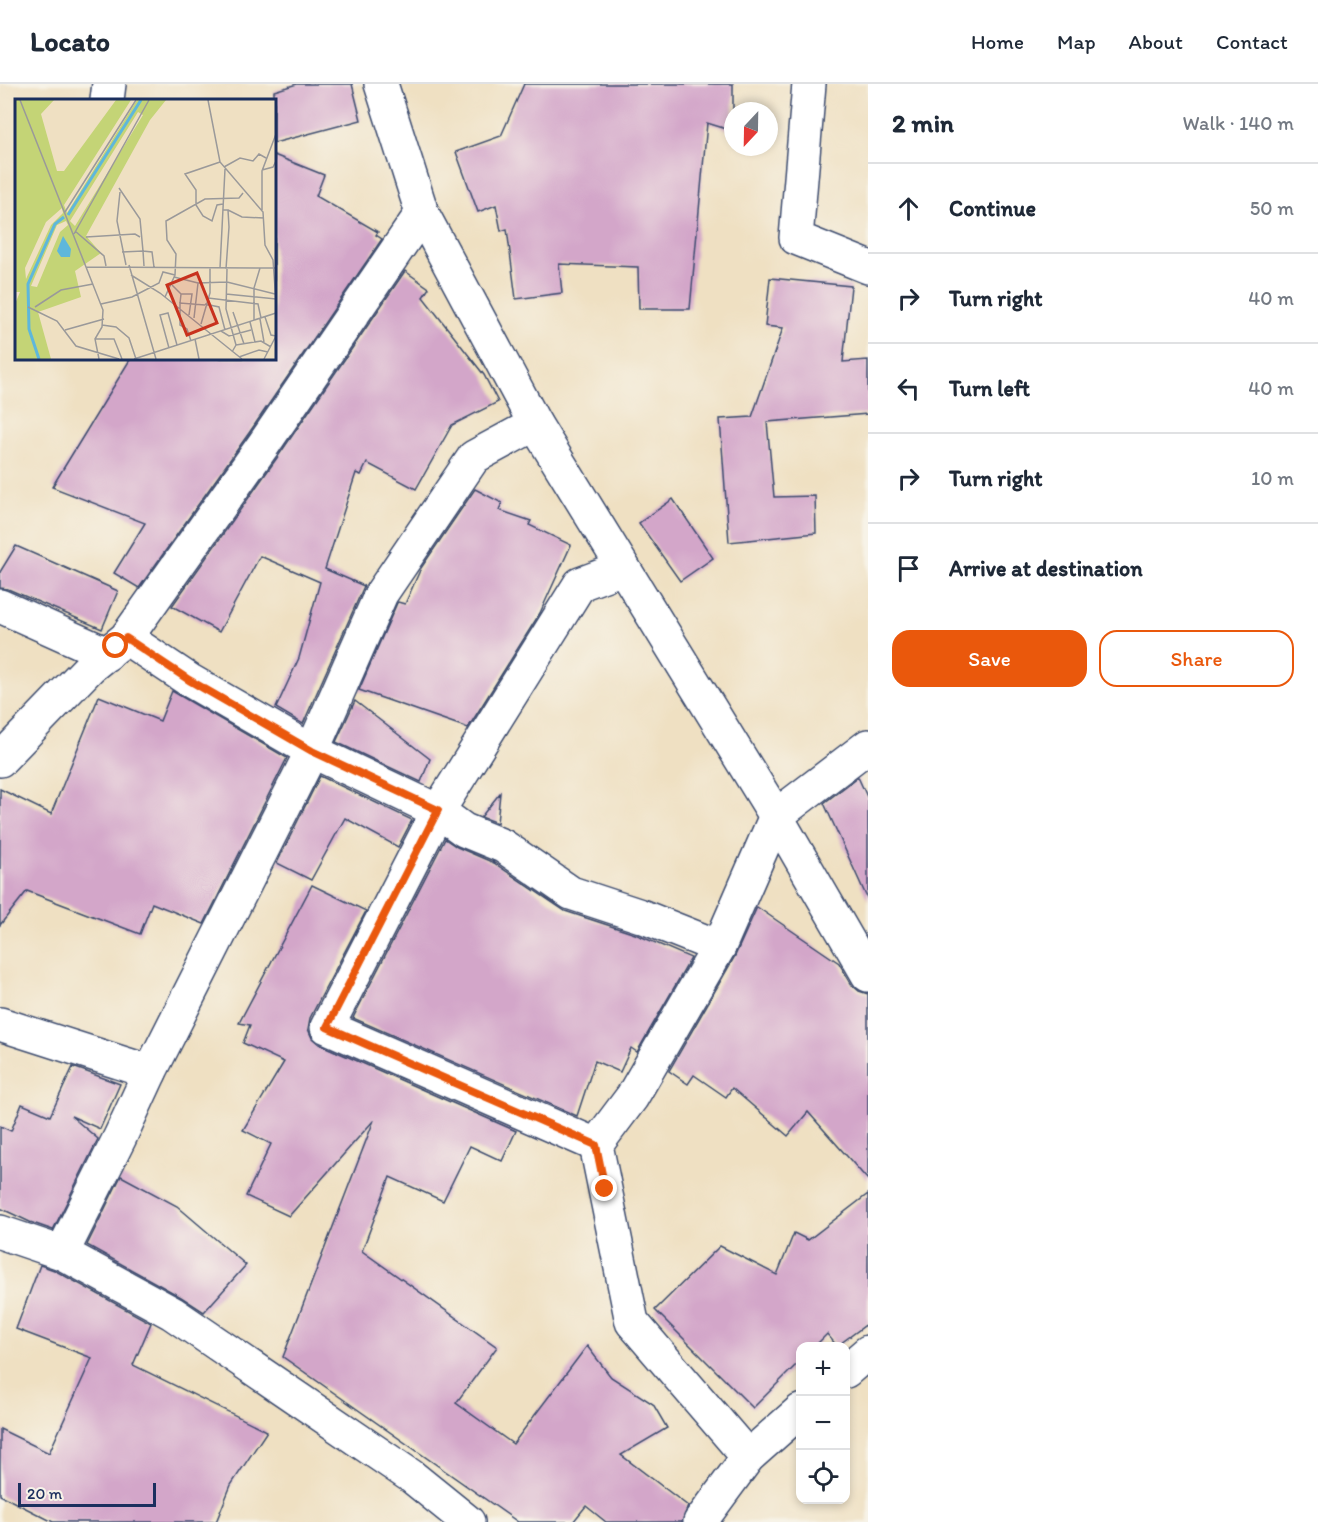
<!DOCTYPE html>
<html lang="en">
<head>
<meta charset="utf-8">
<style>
	:root { --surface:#fff; --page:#f2f2f3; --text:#1f2937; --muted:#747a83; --line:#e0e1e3; --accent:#ea580c }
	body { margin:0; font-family:Itim,sans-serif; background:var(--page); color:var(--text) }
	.controls { position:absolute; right:18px; bottom:18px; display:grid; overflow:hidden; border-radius:12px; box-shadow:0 3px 9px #0003 }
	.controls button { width:54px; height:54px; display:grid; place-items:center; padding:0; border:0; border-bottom:2px solid var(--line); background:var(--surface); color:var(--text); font:30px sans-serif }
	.compass { position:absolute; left:724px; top:18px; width:54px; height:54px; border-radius:50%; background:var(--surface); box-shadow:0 3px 9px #0003; rotate:202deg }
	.scale { position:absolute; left:18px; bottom:15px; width:138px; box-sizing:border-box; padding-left:6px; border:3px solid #1b2f5e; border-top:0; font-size:16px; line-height:21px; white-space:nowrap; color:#1b2f5e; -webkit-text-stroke:4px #f7f3e8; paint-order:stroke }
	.stop { position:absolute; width:18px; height:18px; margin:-14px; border:4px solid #ea580c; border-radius:50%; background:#fff }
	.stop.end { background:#ea580c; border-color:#fff; box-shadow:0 2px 6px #0008 }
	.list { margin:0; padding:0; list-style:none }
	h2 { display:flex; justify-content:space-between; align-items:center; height:78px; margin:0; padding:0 24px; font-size:26px }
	h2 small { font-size:20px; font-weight:400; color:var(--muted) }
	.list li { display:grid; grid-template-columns:39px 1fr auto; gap:18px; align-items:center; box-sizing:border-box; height:90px; padding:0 24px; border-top:2px solid var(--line) }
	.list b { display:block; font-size:22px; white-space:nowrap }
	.list em { font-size:20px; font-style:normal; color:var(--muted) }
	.actions { display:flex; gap:12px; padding:18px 24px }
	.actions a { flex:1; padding:14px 0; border:2px solid var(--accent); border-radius:18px; text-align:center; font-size:21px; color:var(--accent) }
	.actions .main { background:var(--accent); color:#fff }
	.icon { flex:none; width:33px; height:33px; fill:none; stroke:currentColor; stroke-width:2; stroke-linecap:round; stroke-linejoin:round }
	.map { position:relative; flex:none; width:868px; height:1438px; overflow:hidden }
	header { display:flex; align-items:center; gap:36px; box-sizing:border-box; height:84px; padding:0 30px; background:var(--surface); border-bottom:2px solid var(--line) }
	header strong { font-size:28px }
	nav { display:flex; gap:33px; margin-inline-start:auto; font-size:21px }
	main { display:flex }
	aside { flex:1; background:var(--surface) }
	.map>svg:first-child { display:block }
	.building { fill:#d3a6c9 }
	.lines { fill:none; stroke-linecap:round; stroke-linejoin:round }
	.minor-casing { stroke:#3b4a6d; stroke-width:36 }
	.minor { stroke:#fff; stroke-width:33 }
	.route { stroke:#ea580c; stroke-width:8 }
	.inset-river { fill:none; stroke:#5eb7db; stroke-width:3 }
	.inset-road { fill:none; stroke:#9a999a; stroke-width:1.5 }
	.view { fill:#c8321e; fill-opacity:0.15; stroke:#c8321e; stroke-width:3 }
	.inset-edge { fill:none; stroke:#1b2f5e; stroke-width:3 }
</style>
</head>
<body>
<header>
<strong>Locato</strong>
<nav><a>Home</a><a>Map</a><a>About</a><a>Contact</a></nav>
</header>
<main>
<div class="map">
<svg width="868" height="1438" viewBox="0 0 868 1438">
	<rect width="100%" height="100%" fill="#f7f3e8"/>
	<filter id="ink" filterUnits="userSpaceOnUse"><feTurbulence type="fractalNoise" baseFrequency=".0167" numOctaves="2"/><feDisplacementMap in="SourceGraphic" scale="12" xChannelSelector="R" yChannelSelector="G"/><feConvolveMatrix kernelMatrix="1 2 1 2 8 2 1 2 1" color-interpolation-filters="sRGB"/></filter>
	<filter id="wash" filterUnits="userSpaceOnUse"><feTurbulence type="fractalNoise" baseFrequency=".008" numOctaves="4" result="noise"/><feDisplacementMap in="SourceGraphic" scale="24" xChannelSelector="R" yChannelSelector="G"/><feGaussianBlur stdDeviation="1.35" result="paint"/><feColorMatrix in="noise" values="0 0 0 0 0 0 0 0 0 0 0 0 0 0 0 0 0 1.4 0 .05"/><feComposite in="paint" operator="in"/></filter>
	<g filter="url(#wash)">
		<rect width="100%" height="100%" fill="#efe0c2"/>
		<g id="blocks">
			<g class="building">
				<path d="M297,0H352L361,36L274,59V7Z"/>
				<path d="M524,0H733V47L707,39L690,225H639L638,183L559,180L562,209L516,215L507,145L501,147L496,121L478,128L456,68L501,52Z"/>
				<path d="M274,71L324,91L316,112L378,148L376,151L382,155L249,349L139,504L114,489L145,439L52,403L131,274H274Z"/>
				<path d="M405,187L429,204L423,213L484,291L498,318L452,341L416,405L367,379L361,391L356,389L325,485L364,502L303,640L276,624L299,574L320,498L260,472L219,548L172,522L279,371Z"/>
				<path d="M770,194L851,202L843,278L868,276V330L767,338L774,413L815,412L816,449L729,458L720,335L752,333L783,244L765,242Z"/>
				<path d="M475,405L502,419L499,426L531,437L529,441L571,461L540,529L468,644L359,606L397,519L398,518L405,520L421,484Z"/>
				<path d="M673,415L713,474L680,497L639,439Z"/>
				<path d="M16,462L118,507L102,545L8,505L0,504V488Z"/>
				<path d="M172,607L287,674L204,840L152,819L140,850L27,807L0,841V705L51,730L99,612L160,637Z"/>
				<path d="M355,617L430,675L421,698L336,658Z"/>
				<path d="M320,692L412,736L398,763L345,734L311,796L277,779Z"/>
				<path d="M858,693L868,715V816L824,719Z"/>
				<path d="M500,709L497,739L481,733Z"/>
				<path d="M445,755L457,763L494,779L565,827L635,850L691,874L637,968L631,964L620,988L595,977L577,1032L353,934Z"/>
				<path d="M312,801L366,827L310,934L308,945L312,954L319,960L516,1047L502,1077L470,1062L443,1117L390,1093L362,1167L497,1263L456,1319L513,1360L587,1262L611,1293L653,1320L667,1344L621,1371L688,1422L682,1438H606L586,1422L573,1438H518L283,1273L374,1036L289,1132L246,1112L271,1060L243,1046L284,978L243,959L250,941L239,939Z"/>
				<path d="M757,823L839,879L852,901L859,907L868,910V1096L808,1028L788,1052L732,1004L726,1013L694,991L688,1000L669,987L735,872Z"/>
				<path d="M73,983L120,1000L100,1045L71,1032L98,1055L53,1146L30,1138L0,1124V1042L11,1047L22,1020L50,1032Z"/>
				<path d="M121,1092L177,1122L246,1181L204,1228L181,1213L87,1161Z"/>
				<path d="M868,1110V1239L837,1262L827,1250L814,1263H801V1276L753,1324L655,1226L720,1162L777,1191L794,1149L808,1156Z"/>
				<path d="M40,1181L54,1186L151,1239L133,1281L267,1347L231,1401L216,1438H53L0,1411V1345L49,1369L92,1274L16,1245Z"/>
			</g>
		</g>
	</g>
	<g filter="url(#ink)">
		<use href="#blocks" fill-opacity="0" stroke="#3b4a6d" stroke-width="1.5"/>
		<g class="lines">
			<defs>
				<g id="minor">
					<path d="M381,0L422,129L535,340L776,732L868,891"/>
					<path d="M809,0L796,154L868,183"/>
					<path d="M107,16L109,0"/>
					<path d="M0,522L107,570"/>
					<path d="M126,554L189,596L312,667L438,727L464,746L503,762L571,809L641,832L719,863L776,732L868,662"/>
					<path d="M0,676L90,583L126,554L264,360L422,129"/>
					<path d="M719,863L632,1013L596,1061L632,1238L748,1373"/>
					<path d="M0,940L150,988"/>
					<path d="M596,1061L327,943L438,727L580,500L623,484"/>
					<path d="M0,1148L62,1169L172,1229L411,1392L468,1438"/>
					<path d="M62,1169L120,1053L150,988L312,667L381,510L474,373L535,340"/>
					<path d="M846,1287L868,1268"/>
					<path d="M700,1438L748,1373L800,1327"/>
				</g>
			</defs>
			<use href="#minor" class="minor-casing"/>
			<use href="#minor" class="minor"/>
		</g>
	</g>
	<g class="lines" filter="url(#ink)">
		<path class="route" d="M116,562L126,554L189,596L312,667L438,726L327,943L596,1061L605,1105"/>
	</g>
	<g transform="translate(15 15)">
		<rect width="261" height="261" fill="#efe0c2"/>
		<path d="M0,1H39L26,15L42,72H49L101,1H116L49,106L52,114L122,1H151L135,21L71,137L86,154L60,172L66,198L23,213L36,260H0V205L5,193H0ZM123,13L128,16L60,127L55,122ZM47,109L48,114L36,126L11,180L10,169L31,123ZM51,122L53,126L45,133L22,188L16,187L42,126Z" fill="#c4d476" fill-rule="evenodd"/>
		<path d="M48,137L56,150L55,158H46L42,152Z" fill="#5eb7db"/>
		<path class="inset-river" d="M53,116L126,1M24,260L14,230L13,185L40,125L49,118"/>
		<path class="inset-road" d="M5,1L88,211L87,228L80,240L84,260M193,1L205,63L248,113L250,146L258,161L261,203M205,63L170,75L181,91V106L188,117L197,122L202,106L208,105M209,68L225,59L238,62L244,55L251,59M247,71L258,68L261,62M104,89L125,120L128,152L137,153L139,168M105,93L102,122L111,166M208,111H213L214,128L211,170M213,111L227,118L249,119M247,111V72L261,35M50,113L121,1M60,132L89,157L91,167M59,135L134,1M71,138L120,135L125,138M107,153L128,152L129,167M114,166L141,260M71,168L261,169M205,169L210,70M212,170L211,210L221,246L217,253M116,176L145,194L227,260M159,178L183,184L212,183L260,195M157,186L166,195L165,204M166,195H177L174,216M211,195L261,200M150,198L160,176L161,155L152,141L151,122L190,100L224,99L228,94M193,199L243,205L246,219M86,205L117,198L144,184L148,173L160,176M190,205L204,208L210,231M13,208L42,222L61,247L104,260M20,208L46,191L78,185M218,213L229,245M250,218L256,236L261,237M179,219L183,184M245,220L249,243M239,221V189L245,169M235,223L240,243M186,225L195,194V169M87,226L101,228L114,239L121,260M50,231L89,220M206,232L214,237L236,231M80,240H99L107,260M180,240L184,260M176,242L172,230L165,226V204L190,206M221,246L246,242L256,248M154,249L145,216L153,214L162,246M224,258L244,251L253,253M119,260L261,214M249,260L261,237"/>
		<path class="view" d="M182,174L202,224L172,236L152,186Z"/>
		<rect width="261" height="261" class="inset-edge"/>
	</g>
</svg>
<div class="controls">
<button>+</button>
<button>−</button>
<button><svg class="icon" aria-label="locate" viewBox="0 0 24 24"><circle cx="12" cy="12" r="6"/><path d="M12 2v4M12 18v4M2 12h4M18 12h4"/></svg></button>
</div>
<svg class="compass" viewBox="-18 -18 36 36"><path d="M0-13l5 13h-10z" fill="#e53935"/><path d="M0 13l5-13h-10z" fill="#747a83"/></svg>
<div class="scale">20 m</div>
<div class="stop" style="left:116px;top:562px"></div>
<div class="stop end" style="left:605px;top:1105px"></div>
</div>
<aside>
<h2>2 min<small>Walk · 140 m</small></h2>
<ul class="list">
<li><svg class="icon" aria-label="ahead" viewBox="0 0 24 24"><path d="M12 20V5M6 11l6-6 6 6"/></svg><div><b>Continue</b></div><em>50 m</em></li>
<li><svg class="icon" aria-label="right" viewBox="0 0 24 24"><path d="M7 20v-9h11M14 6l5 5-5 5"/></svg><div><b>Turn right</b></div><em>40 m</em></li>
<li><svg class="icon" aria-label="left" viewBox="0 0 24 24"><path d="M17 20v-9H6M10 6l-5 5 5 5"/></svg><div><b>Turn left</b></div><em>40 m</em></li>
<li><svg class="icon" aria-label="right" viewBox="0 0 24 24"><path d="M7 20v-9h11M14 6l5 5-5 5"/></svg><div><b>Turn right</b></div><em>10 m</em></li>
<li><svg class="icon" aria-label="arrive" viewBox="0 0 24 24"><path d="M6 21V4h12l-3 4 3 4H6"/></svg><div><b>Arrive at destination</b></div></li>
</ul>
<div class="actions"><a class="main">Save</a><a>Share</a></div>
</aside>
</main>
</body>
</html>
